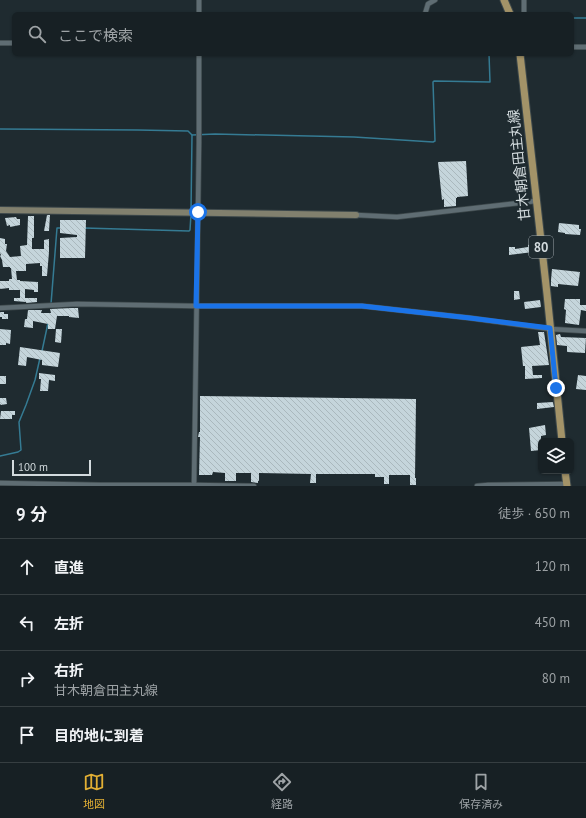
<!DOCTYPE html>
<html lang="ja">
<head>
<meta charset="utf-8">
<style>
	:root { --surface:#172024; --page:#20282c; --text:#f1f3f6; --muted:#9ea3a6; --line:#363e41; --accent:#e2af34 }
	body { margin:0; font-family:"PT Sans","Noto Sans JP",sans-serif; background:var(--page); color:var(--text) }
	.controls { position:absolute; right:12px; bottom:12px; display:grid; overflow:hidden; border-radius:6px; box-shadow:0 1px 3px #0004 }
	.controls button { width:36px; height:36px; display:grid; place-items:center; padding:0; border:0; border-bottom:1px solid var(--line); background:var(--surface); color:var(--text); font:20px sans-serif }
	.scale { position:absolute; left:12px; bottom:10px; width:79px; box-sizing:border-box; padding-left:4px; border:2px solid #d3dbde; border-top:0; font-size:11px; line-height:14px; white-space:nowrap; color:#d3dbde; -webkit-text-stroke:3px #1f2b30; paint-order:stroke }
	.stop { position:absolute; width:12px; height:12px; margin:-9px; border:3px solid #1a73e8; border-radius:50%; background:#fff }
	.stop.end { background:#1a73e8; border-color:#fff; box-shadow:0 1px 4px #0008 }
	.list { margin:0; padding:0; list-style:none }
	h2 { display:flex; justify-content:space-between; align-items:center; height:52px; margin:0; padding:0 16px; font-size:17px }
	h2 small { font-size:13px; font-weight:400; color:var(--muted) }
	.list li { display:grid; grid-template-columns:26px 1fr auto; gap:12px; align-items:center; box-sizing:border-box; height:56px; padding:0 16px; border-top:1px solid var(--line) }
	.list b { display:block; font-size:15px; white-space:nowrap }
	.list p { margin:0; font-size:13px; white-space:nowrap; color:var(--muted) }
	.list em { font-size:13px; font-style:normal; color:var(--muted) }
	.icon { flex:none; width:22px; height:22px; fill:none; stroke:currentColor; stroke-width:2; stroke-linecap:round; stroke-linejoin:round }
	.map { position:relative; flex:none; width:586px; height:486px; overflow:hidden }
	.search { position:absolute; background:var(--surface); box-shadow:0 1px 3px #0004; left:12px; right:12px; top:12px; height:44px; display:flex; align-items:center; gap:10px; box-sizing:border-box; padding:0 14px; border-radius:6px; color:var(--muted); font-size:15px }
	.sheet { height:276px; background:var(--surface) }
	nav { display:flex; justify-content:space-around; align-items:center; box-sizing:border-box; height:56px; border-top:1px solid var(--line); background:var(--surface); font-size:11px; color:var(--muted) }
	nav a { display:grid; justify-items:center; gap:2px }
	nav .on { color:var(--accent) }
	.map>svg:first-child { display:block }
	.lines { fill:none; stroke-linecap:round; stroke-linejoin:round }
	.stream { stroke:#357b93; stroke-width:1.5 }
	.building { fill:url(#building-back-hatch) }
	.street-casing { stroke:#3d484b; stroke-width:6 }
	.secondary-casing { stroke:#3d484b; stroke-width:8 }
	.primary-casing { stroke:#3d484b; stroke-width:9 }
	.street { stroke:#5f6d73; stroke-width:4.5 }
	.secondary { stroke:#81806e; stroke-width:6 }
	.primary { stroke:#a39368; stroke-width:7 }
	.route { stroke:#1a73e8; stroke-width:5 }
	.labels { text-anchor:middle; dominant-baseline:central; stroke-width:4; stroke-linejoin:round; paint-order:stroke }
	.shield { fill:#1f2b30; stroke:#9da6aa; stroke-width:1 }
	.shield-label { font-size:13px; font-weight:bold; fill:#d3dbde }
	.street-label { font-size:14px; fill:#d3dbde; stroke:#1f2b30 }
</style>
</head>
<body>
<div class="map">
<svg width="586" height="486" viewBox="0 0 586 486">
	<defs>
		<pattern id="building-back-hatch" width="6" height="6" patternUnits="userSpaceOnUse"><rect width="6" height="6" fill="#c5d5db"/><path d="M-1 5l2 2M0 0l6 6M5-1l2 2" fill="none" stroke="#aab8bd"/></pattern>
	</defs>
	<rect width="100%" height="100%" fill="#1f2b30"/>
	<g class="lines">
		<g class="stream">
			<path d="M572,18H586"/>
			<path d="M0,129L138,130L188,131L192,135L191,211"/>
			<path d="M192,135L215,134L354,137L433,142L435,141L433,82L434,81L490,82L489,54"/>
			<path d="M84,228L189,231L190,230L191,214"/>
			<path d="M51,304L57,228H61"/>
			<path d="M42,351L48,323"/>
			<path d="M0,456L18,452L21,450L19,422L26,405L35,380L40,358"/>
		</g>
	</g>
	<g class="building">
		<path d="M466,161L468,196L457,197V198H456V206L444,207V199L442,200L438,162Z"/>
		<path d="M47,215H50L49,231H44Z"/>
		<path d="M28,216H34V238H32V249H44V240L49,239V252L47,276H42V266H40V263L26,264V271H16L17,280H20V281L38,282V292H34V290L25,289V298H37V302L26,303V302L14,301V298H20V290H9V288L0,289V281H9V279H12L11,268H10V267H3L2,260L0,256L1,255L0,253V238L5,239V244H7L6,251L10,257L21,256L20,246L27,245Z"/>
		<path d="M16,217L17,219H20V225L10,227V225L7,226L5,218Z"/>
		<path d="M60,220H86L85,258H60V238L77,237V235L60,233Z"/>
		<path d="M559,223L579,225V229H581L580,235L565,234V233L558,232Z"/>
		<path d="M532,244L533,252L509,255V247H515V249L528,247V245Z"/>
		<path d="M547,244L552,245L553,251L547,250Z"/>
		<path d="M552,269L580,272L578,286L558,284V287L551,286V280Z"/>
		<path d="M514,291H519L520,299L514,300Z"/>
		<path d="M565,299H580V305H586V311L581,310L579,325L565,323L566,310L564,309Z"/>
		<path d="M540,300L541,307L525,309L524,302Z"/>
		<path d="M72,308H78L79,318L69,317V316H57L55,329H48V324L33,321V328L24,327L25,319H27L28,310H42L41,313H51L50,309Z"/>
		<path d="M0,312H4V314H8V319H2V317H0Z"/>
		<path d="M0,329L11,330L10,344L6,343V345H0Z"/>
		<path d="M56,329H62L61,343L55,342Z"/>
		<path d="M538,332H544L549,365L532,366L533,375H542V378L525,379V366H523L521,347L540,345Z"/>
		<path d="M560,334L561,337L586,338L585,353L567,352V346L557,345L556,335Z"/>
		<path d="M20,347L60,353L58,367L42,365V360L27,357L26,366L18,365Z"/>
		<path d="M39,373L55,375V381L49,380L48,391H40L41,379H39Z"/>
		<path d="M578,375L586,376V390L576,389Z"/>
		<rect x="0" y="376" width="6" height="8"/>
		<path d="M200,396L416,399L415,478H416V485H410V475H389V484H384V477H375V474H316V483H310L311,474L259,473V481H258V483L251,482V473H236V481H225V473L213,472L212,475H199L200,437H198L199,432H200Z"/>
		<path d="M0,398H6L7,404L1,405L0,404Z"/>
		<path d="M553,402L554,407L537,409V403Z"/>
		<path d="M1,411H15V415H12V419H0Z"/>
		<path d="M545,425L546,435L541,436V450L531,451L529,428Z"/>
	</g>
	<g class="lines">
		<defs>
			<g id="street">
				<path d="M524,0V14"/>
				<path d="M199,14V0"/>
				<path d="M425,14L428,4L435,0"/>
				<path d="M0,43H14"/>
				<path d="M572,47H586"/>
				<path d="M356,215L397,217L536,201"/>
				<path d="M0,308L77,304L196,306H362L470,318L550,329L586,331"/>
				<path d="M0,483L101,485H194L254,486"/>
				<path d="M194,486L199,142V54"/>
				<path d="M477,486L488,485L567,484"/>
			</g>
			<path id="secondary" d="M0,210L356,215"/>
			<g id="primary">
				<path d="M504,0L510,14"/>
				<path d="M520,54L547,294L562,441"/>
				<path d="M565,471L567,486"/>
			</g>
		</defs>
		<use href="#street" class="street-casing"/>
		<use href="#secondary" class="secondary-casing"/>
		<use href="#primary" class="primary-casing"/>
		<use href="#street" class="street"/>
		<use href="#secondary" class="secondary"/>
		<use href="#primary" class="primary"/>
	</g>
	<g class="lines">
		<path class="route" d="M198,212L196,306H362L470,318L550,328L556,388"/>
	</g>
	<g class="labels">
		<rect class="shield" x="529" y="236" width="24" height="22" rx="3"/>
		<g class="shield-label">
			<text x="541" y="247">80</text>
		</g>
		<g class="street-label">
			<text transform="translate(519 165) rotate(-96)">甘木朝倉田主丸線</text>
		</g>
	</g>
</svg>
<div class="controls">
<button><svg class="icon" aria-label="layers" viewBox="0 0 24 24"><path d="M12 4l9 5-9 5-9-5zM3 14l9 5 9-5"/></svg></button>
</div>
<div class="scale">100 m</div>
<div class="stop" style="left:198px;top:212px"></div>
<div class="stop end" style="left:556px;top:388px"></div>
<div class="search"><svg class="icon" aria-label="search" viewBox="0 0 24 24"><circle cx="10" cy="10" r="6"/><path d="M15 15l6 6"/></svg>ここで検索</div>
</div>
<section class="sheet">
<h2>9 分<small>徒歩 · 650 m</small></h2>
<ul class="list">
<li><svg class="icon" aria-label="ahead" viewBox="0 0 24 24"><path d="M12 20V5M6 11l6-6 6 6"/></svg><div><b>直進</b></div><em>120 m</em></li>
<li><svg class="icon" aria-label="left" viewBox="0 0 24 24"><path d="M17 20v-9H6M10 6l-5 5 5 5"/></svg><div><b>左折</b></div><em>450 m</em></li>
<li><svg class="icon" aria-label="right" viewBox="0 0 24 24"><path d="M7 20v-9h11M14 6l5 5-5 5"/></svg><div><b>右折</b><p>甘木朝倉田主丸線</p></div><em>80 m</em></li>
<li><svg class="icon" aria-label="arrive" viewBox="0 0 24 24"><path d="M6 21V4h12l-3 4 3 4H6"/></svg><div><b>目的地に到着</b></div></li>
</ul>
</section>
<nav>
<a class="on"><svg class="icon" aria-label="map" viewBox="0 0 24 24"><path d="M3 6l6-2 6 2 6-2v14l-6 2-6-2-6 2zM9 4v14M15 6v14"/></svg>地図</a>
<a><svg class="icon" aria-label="directions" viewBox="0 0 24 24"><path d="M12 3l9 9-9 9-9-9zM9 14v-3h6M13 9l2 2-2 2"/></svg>経路</a>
<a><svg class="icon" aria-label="saved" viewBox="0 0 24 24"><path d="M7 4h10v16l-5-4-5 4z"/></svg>保存済み</a>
</nav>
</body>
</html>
